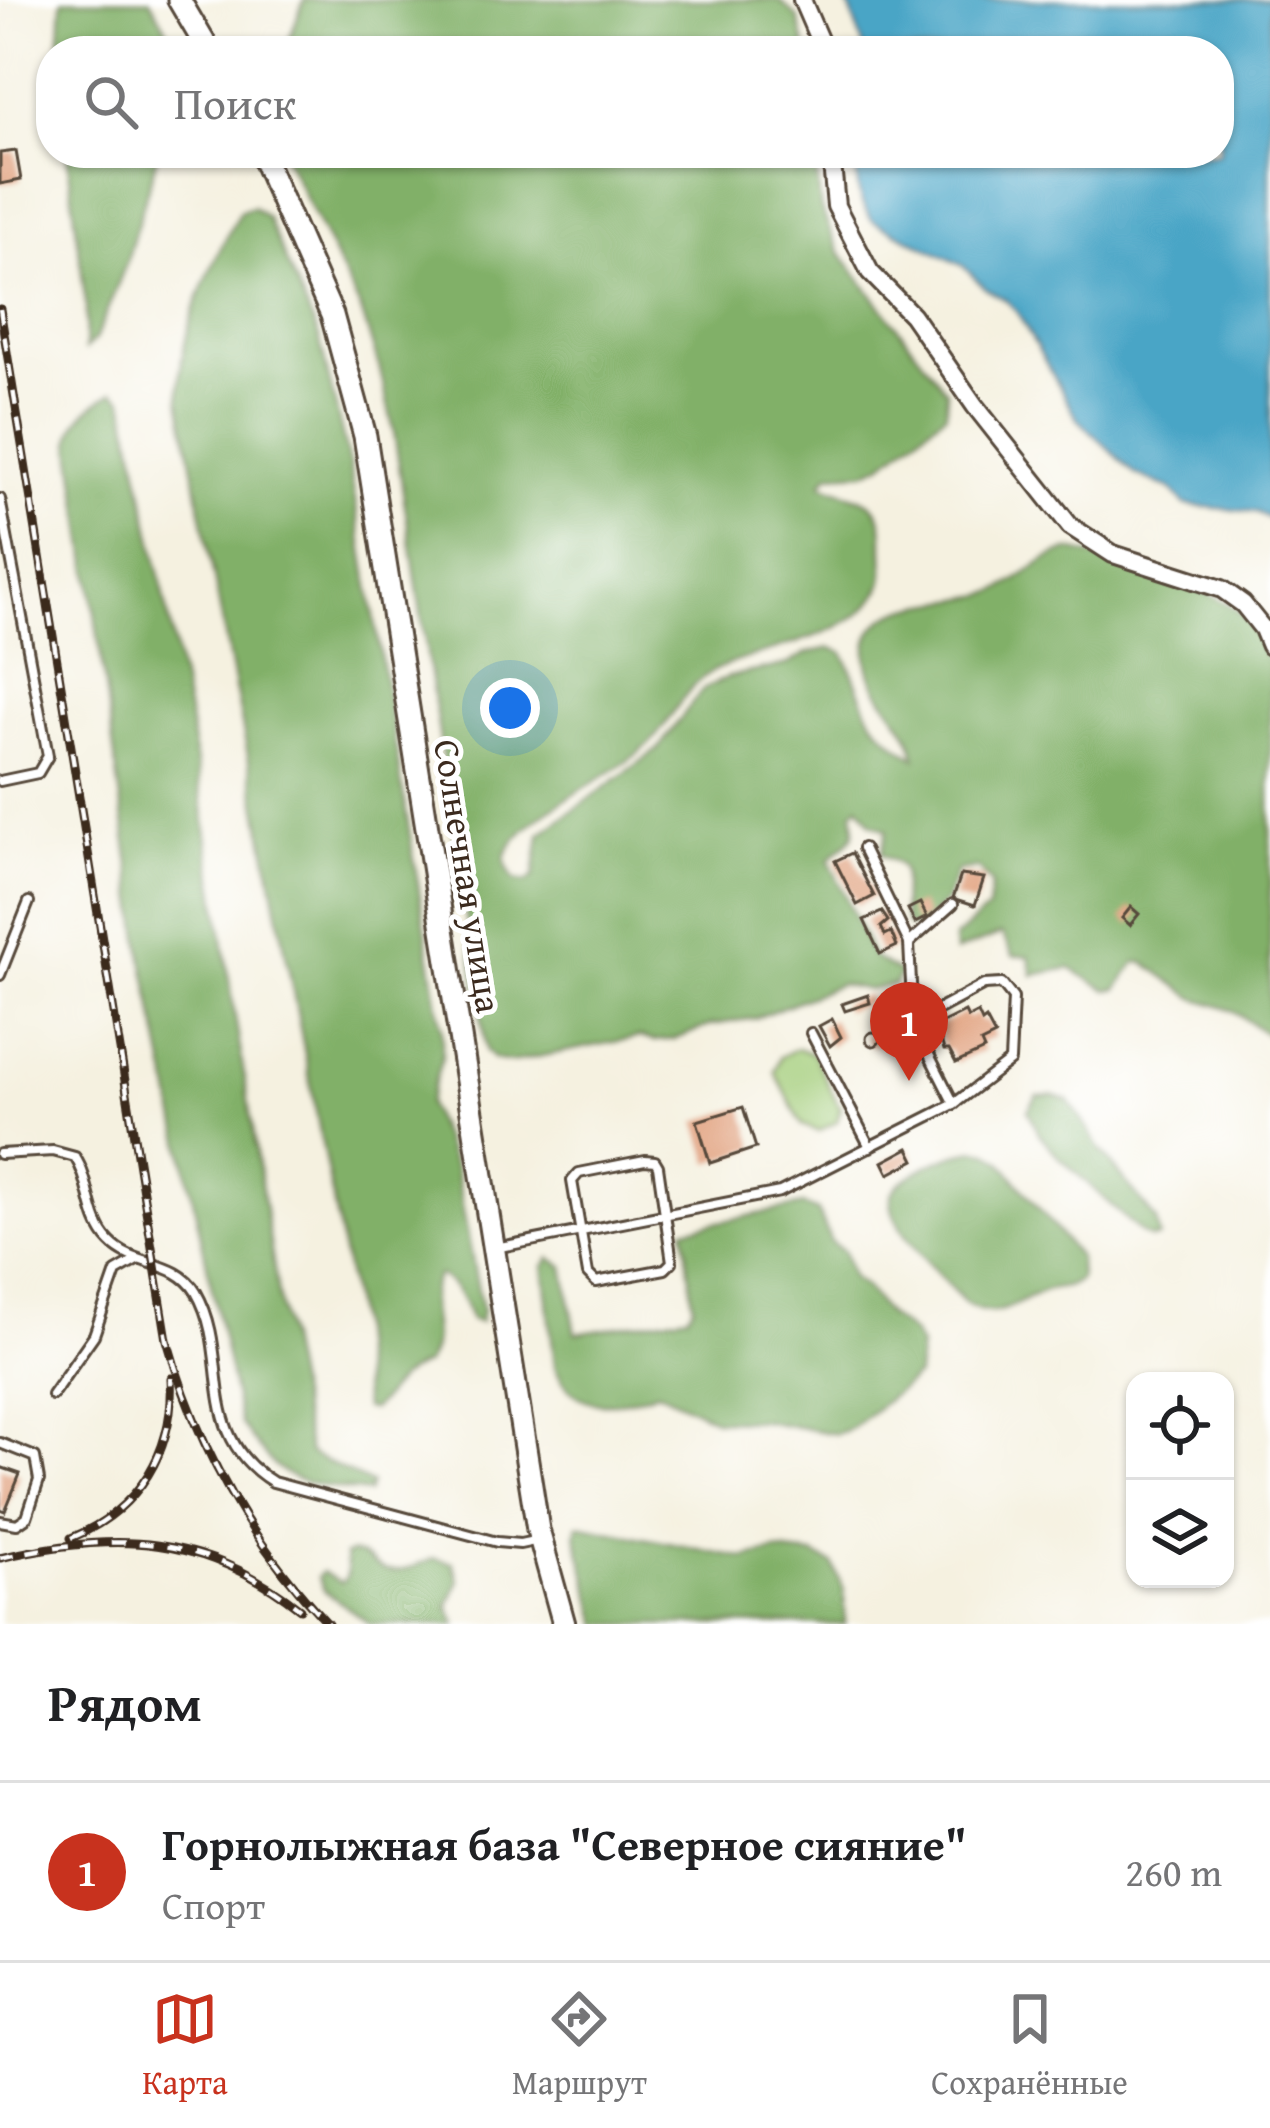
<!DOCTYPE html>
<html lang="ru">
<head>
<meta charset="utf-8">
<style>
	:root { --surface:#fff; --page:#f2f2f2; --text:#202124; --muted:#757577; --line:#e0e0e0; --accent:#c8321e }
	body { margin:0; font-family:"Gentium Book Plus",serif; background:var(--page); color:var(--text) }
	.controls { position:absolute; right:36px; bottom:36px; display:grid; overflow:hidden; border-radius:24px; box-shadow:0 3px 9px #0004 }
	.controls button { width:108px; height:108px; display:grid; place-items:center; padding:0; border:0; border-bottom:3px solid var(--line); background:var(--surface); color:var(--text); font:60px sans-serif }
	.you { position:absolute; left:510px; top:708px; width:42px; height:42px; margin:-30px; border:9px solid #fff; border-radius:50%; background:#1a73e8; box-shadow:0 0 0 18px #1a73e833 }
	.badge { display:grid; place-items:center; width:78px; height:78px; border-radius:50%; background:var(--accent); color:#fff; font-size:39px; font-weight:700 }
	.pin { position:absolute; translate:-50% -99px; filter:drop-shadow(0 3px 6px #0008) }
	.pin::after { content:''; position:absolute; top:63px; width:42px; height:36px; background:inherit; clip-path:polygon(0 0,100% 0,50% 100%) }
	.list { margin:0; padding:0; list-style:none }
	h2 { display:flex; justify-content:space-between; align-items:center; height:156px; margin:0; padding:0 48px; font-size:51px }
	h2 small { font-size:39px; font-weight:400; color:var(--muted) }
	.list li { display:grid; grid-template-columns:78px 1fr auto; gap:36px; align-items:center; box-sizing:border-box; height:180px; padding:0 48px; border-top:3px solid var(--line) }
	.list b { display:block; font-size:45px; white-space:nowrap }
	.list p { margin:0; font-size:39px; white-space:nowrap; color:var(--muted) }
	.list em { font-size:39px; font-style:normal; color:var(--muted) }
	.icon { flex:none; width:66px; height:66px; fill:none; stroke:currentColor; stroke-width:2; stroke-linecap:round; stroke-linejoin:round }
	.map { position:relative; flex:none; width:1270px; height:1624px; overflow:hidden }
	.search { position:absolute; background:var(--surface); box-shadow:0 3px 9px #0004; left:36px; right:36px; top:36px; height:132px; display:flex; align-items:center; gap:30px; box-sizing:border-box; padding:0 42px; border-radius:48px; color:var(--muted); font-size:45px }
	.sheet { height:336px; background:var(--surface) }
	nav { display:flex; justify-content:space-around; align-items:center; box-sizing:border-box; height:168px; border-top:3px solid var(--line); background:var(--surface); font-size:33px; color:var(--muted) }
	nav a { display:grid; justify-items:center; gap:6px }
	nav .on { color:var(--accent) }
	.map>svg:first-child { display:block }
	.green { fill:#a2cc78; stroke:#6e7b4b; stroke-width:3 }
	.forest { fill:#81b068; stroke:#5e6d43; stroke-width:3 }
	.water { fill:#48a5c6; stroke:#426872; stroke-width:3 }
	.building { fill:#e09f7a }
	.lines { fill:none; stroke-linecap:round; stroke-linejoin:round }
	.service-casing { stroke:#57483b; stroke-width:14 }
	.minor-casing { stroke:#57483b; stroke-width:22 }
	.tertiary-casing { stroke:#57483b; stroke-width:27 }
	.service { stroke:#fff; stroke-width:8 }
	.minor { stroke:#fff; stroke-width:16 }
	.tertiary { stroke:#fff; stroke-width:21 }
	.rail-casing { stroke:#3b2a1e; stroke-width:9 }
	.rail { stroke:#fff; stroke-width:4.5; stroke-dasharray:14; stroke-linecap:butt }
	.labels { text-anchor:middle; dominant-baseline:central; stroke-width:10; stroke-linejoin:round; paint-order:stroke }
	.street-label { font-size:36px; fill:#3b2a1e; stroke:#fff }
</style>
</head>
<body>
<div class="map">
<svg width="1270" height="1624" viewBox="0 0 1270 1624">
	<rect width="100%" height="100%" fill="#fff"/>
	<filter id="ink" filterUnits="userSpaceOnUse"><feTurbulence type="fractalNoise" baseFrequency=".00833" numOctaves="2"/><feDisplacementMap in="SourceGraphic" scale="24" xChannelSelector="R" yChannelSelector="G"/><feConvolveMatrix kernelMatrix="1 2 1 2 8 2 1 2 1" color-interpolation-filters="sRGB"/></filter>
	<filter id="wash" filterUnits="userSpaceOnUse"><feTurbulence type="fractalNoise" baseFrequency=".004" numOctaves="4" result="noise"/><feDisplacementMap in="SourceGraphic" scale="48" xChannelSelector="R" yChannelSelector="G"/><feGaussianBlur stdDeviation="2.7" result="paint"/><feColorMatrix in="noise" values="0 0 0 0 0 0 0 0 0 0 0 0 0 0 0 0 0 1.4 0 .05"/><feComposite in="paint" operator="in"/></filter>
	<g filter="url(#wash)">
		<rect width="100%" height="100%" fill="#f5f1e0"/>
		<path class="green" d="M798,1048L813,1054L840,1108L837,1122L818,1131L802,1125L775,1072L780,1057Z"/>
		<g class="forest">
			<path d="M62,0H150L179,51H59Z"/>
			<path d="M304,0H779L798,18L806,48L804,51H285Z"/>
			<path d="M67,153H158L126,264L95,340L85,349L86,307Z"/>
			<path d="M283,153H814L821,209L840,253L947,391L946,413L884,463L865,472L829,474L822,483C837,493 858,493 872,505C884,515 883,533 883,547C883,558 886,574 882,584C864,637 760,648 715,670C683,686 673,720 649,744C613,778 537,806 510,847C501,859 507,869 514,880L527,882L534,876L540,834L657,750L702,690L728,677L788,664L807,653L831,648L843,652C871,708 858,719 916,758C910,721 876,701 869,669C850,591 958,609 999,590C1026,578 1042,556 1071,550C1108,559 1211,588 1237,610C1255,625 1262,646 1270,666V1037L1234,1011L1194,998L1145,963L1136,962L1117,989L1107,990L1070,968L1033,975L1029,956H1013L1002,934L955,952L954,939L988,909L991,884L978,868L957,871L946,901L920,927L908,926C896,905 909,874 899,865C894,860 886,858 881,854L887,830L871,823L859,805L853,811C859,847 848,836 829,860L873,957L900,973L895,984L869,990L840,984L756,1018L711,1025L675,1039L654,1041L640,1037L511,1062L494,1059L486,1051L394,432L379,366L361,310Z"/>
			<path d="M253,207L267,218L319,337L349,463L442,1030V1057L428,1104L455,1168L482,1310L480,1322L470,1320C465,1301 456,1284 438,1275C419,1306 446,1331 426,1364C394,1375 394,1389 372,1410L364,1409L356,1321L180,400C176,334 209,269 240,211Z"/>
			<path d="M114,392L124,400L189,718L278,1294L309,1453L371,1484L368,1493C293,1481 285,1487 240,1423L143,960L71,442C73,418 94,403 114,392Z"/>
			<path d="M1053,1095L1068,1100L1075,1109L1100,1149L1156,1220L1159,1237L1151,1239L1142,1234L1059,1157L1039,1134L1028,1110L1037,1096Z"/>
			<path d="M977,1150L989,1152L1001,1161L1079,1258L1080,1279C1067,1291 1057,1286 1042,1292C1013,1303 997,1324 965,1303C946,1281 876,1219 894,1190C898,1183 908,1177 916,1173C933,1161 956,1152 977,1150Z"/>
			<path d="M803,1205L818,1211L831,1242L844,1252L852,1278L866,1288L885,1313L912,1333L920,1346L917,1376L852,1428L836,1434L764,1421L716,1420L657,1391C615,1406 577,1416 555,1367L544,1266L550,1258L564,1266L576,1333L687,1315L693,1305L684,1229Z"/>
			<path d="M578,1525L744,1558L776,1551L814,1555L833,1564L844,1591L845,1624H599L576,1535Z"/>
			<path d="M351,1553C364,1554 366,1558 377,1566C395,1578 416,1566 433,1558L453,1563L459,1581L448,1606L457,1624H370L324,1590L318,1577L322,1572L342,1583L347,1576L345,1556Z"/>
		</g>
		<path class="water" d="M847,0H1270V519L1256,512L1185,505L1171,489L1135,474L1077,418L1017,312L1006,300L986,289L963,266L873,221C856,202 856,178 857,153H1219V51H865Z"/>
		<g id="blocks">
			<g class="building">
				<path d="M16,151L21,180L0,184V153Z"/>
				<path d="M852,853L874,896L857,905L835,861Z"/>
				<path d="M961,875L984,878L975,905L953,898Z"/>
				<path d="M920,903L927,917L915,923L908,909Z"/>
				<path d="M1131,907L1139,914L1130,925L1122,918Z"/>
				<path d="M882,912L888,921L881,927L885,935L891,932L897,946L880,954L864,920Z"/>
				<path d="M868,995L870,1003L845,1011L842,1004Z"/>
				<path d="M965,1012L968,1018L978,1013L982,1022L986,1019L995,1036L981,1043L984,1050L956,1063L949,1050H944L937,1026Z"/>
				<path d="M832,1019L841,1037L830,1046L819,1026Z"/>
				<circle cx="873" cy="1039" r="7"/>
				<path d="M743,1107L756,1148L710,1163L697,1121Z"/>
				<path d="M909,1148L915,1160L889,1174L883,1162Z"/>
				<path d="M0,1467L20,1474L5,1511L0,1509Z"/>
			</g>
		</g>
	</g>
	<g filter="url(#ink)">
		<use href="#blocks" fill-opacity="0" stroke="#57483b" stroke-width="3"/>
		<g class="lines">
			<defs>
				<g id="service">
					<path d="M0,499L48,756L38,773L0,781"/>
					<path d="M863,848L909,943L913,1023L954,1104"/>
					<path d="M909,943L953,904"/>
					<path d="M0,975L29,902"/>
					<path d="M811,1033L870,1147"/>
					<path d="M0,1154L53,1151L75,1157C92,1183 88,1220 110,1242C135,1268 176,1259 196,1292C233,1356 194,1434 273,1482L497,1542L520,1544L539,1540"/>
					<path d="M645,1160L655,1161L658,1166L672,1262L665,1269L596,1282L588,1274L572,1181L579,1173Z"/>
					<path d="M495,1248L780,1192L954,1104L1010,1061L1013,998L1002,984L984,985L913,1023"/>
					<path d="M52,1395L94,1335L116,1272L137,1260"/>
					<path d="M0,1443L35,1457L39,1480L27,1517L17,1524L0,1521"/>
				</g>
				<g id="minor">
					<path d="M802,0L824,51"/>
					<path d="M831,153L836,206L870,272L912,315L975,406L1070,526L1113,554L1222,589L1243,604L1263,629L1270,646"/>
				</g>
				<g id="tertiary">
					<path d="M179,0L209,51"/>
					<path d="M261,153L332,315L365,436L538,1530L564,1624"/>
				</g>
			</defs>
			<use href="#service" class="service-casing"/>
			<use href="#minor" class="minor-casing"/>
			<use href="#tertiary" class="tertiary-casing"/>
			<use href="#service" class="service"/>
			<use href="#minor" class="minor"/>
			<use href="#tertiary" class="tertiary"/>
			<defs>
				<g id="rail">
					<path d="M0,309L167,1340C197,1448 251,1543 328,1624"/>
					<path d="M71,1538C139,1510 175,1451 171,1378"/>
					<path d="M0,1558C115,1531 205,1534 300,1609"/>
				</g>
			</defs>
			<use href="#rail" class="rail-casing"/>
			<use href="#rail" class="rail"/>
		</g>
	</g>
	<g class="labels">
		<g class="street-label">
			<text transform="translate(469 876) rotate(81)">Солнечная улица</text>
		</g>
	</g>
</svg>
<div class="controls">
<button><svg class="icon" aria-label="locate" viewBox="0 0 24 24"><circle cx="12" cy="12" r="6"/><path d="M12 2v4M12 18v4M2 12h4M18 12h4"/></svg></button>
<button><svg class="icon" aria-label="layers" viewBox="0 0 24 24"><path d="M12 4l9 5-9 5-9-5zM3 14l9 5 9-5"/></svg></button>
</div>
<div class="you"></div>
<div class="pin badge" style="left:909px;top:1081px">1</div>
<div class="search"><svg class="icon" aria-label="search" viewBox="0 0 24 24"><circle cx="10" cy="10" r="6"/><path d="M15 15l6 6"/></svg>Поиск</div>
</div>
<section class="sheet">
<h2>Рядом<small></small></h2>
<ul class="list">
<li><span class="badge">1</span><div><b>Горнолыжная база &quot;Северное сияние&quot;</b><p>Спорт</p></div><em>260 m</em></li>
</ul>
</section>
<nav>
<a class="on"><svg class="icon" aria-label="map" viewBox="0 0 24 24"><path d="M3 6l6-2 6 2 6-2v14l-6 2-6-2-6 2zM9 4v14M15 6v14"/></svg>Карта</a>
<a><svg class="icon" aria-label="directions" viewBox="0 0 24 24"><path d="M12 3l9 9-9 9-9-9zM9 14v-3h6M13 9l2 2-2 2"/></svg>Маршрут</a>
<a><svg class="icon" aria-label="saved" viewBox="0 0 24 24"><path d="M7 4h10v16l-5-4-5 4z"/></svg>Сохранённые</a>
</nav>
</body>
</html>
